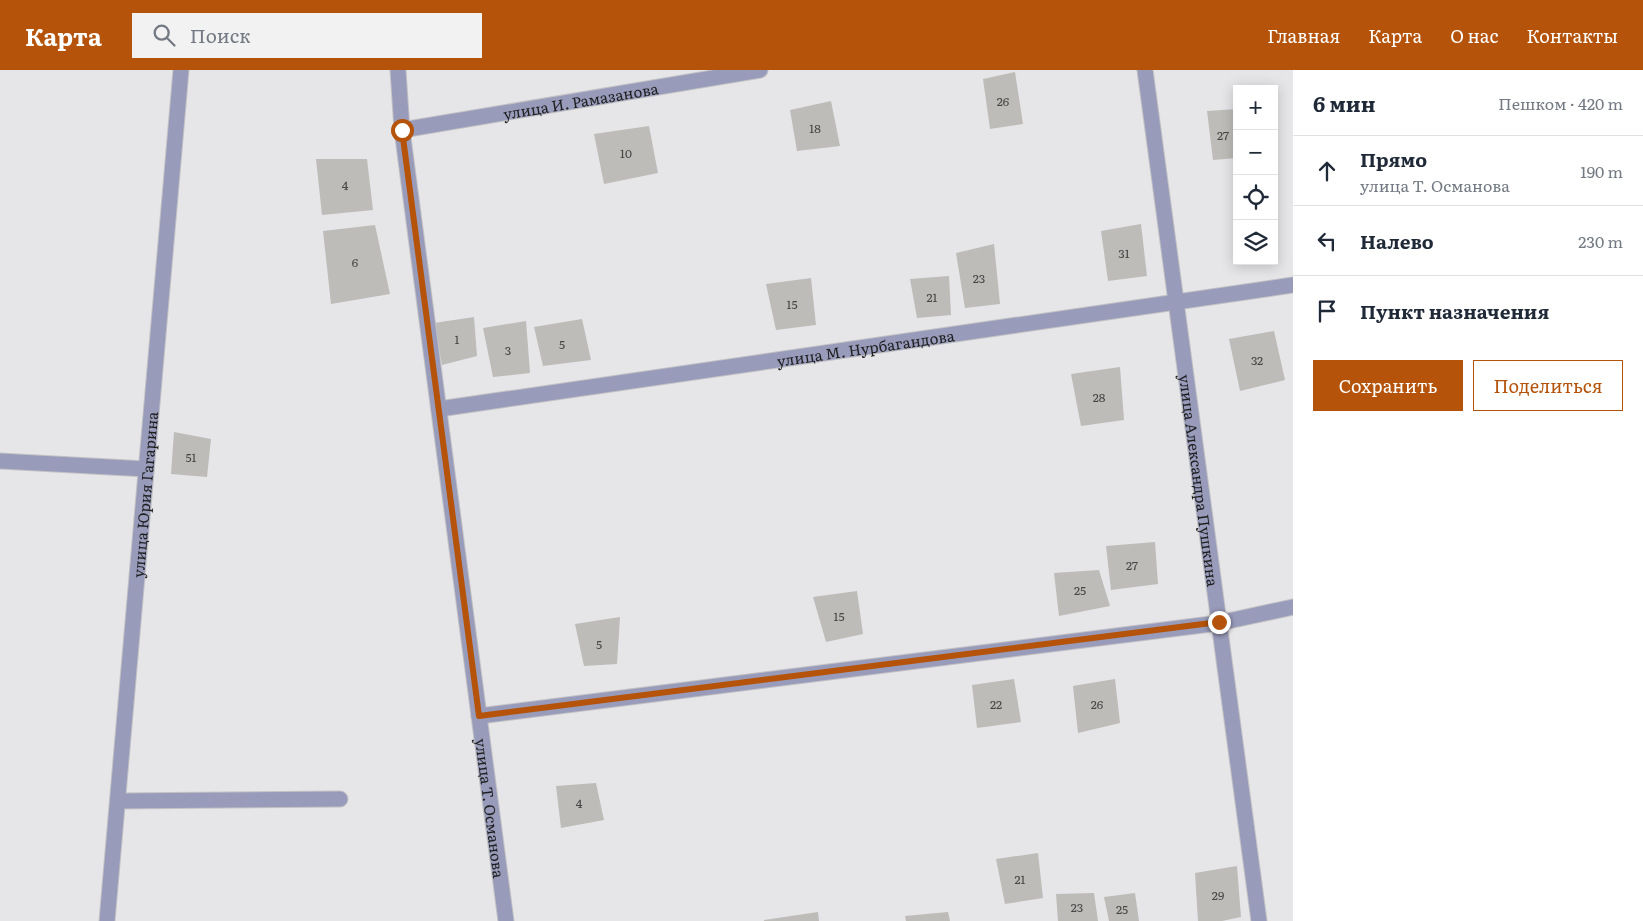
<!DOCTYPE html>
<html lang="ru">
<head>
<meta charset="utf-8">
<style>
	:root { --surface:#fff; --page:#f2f2f3; --text:#1f2937; --muted:#747a83; --line:#e0e1e3; --accent:#b45309 }
	body { margin:0; font-family:Literata,serif; background:var(--page); color:var(--text) }
	.controls { position:absolute; right:15px; top:15px; display:grid; overflow:hidden; border-radius:0px; box-shadow:0 2px 12px #0003 }
	.controls button { width:45px; height:45px; display:grid; place-items:center; padding:0; border:0; border-bottom:1px solid var(--line); background:var(--surface); color:var(--text); font:25px sans-serif }
	.stop { position:absolute; width:15px; height:15px; margin:-11px; border:4px solid #b45309; border-radius:50%; background:#fff }
	.stop.end { background:#b45309; border-color:#fff; box-shadow:0 1px 5px #0008 }
	.list { margin:0; padding:0; list-style:none }
	h2 { display:flex; justify-content:space-between; align-items:center; height:65px; margin:0; padding:0 20px; font-size:21px }
	h2 small { font-size:16px; font-weight:400; color:var(--muted) }
	.list li { display:grid; grid-template-columns:32px 1fr auto; gap:15px; align-items:center; box-sizing:border-box; height:70px; padding:0 20px; border-top:1px solid var(--line) }
	.list b { display:block; font-size:19px; white-space:nowrap }
	.list p { margin:0; font-size:16px; white-space:nowrap; color:var(--muted) }
	.list em { font-size:16px; font-style:normal; color:var(--muted) }
	.actions { display:flex; gap:10px; padding:15px 20px }
	.actions a { flex:1; padding:11px 0; border:1px solid var(--accent); border-radius:0px; text-align:center; font-size:18px; color:var(--accent) }
	.actions .main { background:var(--accent); color:#fff }
	.icon { flex:none; width:28px; height:28px; fill:none; stroke:currentColor; stroke-width:2; stroke-linecap:round; stroke-linejoin:round }
	.map { position:relative; flex:none; width:1293px; height:851px; overflow:hidden }
	header { display:flex; align-items:center; gap:30px; box-sizing:border-box; height:70px; padding:0 25px; background:var(--accent); color:#fff }
	header strong { font-size:24px }
	nav { display:flex; gap:28px; margin-inline-start:auto; font-size:18px }
	.search { width:350px; height:45px; background:var(--page); display:flex; align-items:center; gap:12px; box-sizing:border-box; padding:0 18px; border-radius:0px; color:var(--muted); font-size:19px }
	main { display:flex }
	aside { flex:1; background:var(--surface) }
	.map>svg:first-child { display:block }
	.building { fill:#bebcb9 }
	.lines { fill:none; stroke-linecap:round; stroke-linejoin:round }
	.street-casing { stroke:#c2c2c5; stroke-width:17 }
	.street { stroke:#989bba; stroke-width:15 }
	.route { stroke:#b45309; stroke-width:6 }
	.labels { text-anchor:middle; dominant-baseline:central; stroke-width:4; stroke-linejoin:round; paint-order:stroke }
	.number-label { font-size:12px; fill:#464646 }
	.street-label { font-size:15px; fill:#1e1e1f; stroke:#e6e6e9 }
</style>
</head>
<body>
<header>
<strong>Карта</strong>
<div class="search"><svg class="icon" aria-label="search" viewBox="0 0 24 24"><circle cx="10" cy="10" r="6"/><path d="M15 15l6 6"/></svg>Поиск</div>
<nav><a>Главная</a><a>Карта</a><a>О нас</a><a>Контакты</a></nav>
</header>
<main>
<div class="map">
<svg width="1293" height="851" viewBox="0 0 1293 851">
	<rect width="100%" height="100%" fill="#e6e6e9"/>
	<g class="building">
		<path d="M1015,2L1023,54L990,59L983,9Z"/>
		<path d="M831,31L840,76L797,81L790,40Z"/>
		<path d="M1237,39V88L1213,90L1207,41Z"/>
		<path d="M649,56L658,103L604,114L594,64Z"/>
		<path d="M316,89H367L373,140L322,145Z"/>
		<path d="M1141,154L1147,206L1108,211L1101,161Z"/>
		<path d="M375,155L390,224L331,234L323,161Z"/>
		<path d="M994,174L1000,234L965,238L956,183Z"/>
		<path d="M949,206L951,245L917,248L910,209Z"/>
		<path d="M811,208L816,255L776,260L766,214Z"/>
		<path d="M474,247L477,286L442,295L434,253Z"/>
		<path d="M582,249L591,290L543,296L534,257Z"/>
		<path d="M526,251L530,303L493,307L483,258Z"/>
		<path d="M1274,261L1285,310L1240,321L1229,269Z"/>
		<path d="M1120,297L1124,350L1081,356L1071,304Z"/>
		<path d="M174,362L211,369L207,407L171,404Z"/>
		<path d="M1155,472L1158,514L1111,520L1106,476Z"/>
		<path d="M1099,500L1110,536L1059,546L1054,503Z"/>
		<path d="M857,521L863,564L826,572L813,527Z"/>
		<path d="M620,547L617,594L584,596L575,554Z"/>
		<path d="M1014,609L1021,652L977,658L972,615Z"/>
		<path d="M1115,609L1120,653L1078,663L1073,616Z"/>
		<path d="M596,713L604,750L561,758L556,716Z"/>
		<path d="M1038,783L1043,828L1005,834L996,789Z"/>
		<path d="M1237,796L1241,847L1222,851H1198L1195,803Z"/>
		<path d="M1094,823L1098,851H1058L1056,824Z"/>
		<path d="M1135,823L1139,851H1109L1104,827Z"/>
		<path d="M818,842L819,851H764V850Z"/>
		<path d="M948,842L950,851H906L905,846Z"/>
	</g>
	<g class="lines">
		<defs>
			<g id="street">
				<path id="s1" d="M398,0L402,60L506,851"/>
				<path id="s2" d="M1145,0L1259,851"/>
				<path id="s3" d="M402,60L760,0"/>
				<path id="s4" d="M439,339L1293,215"/>
				<path d="M0,391L146,399"/>
				<path d="M479,646L1219,553L1293,537"/>
				<path d="M118,731L340,729"/>
				<path id="s5" d="M107,851L181,0"/>
			</g>
		</defs>
		<use href="#street" class="street-casing"/>
		<use href="#street" class="street"/>
	</g>
	<g class="lines">
		<path class="route" d="M402,60L479,646L1219,552"/>
	</g>
	<g class="labels">
		<g class="number-label">
			<text x="1003" y="31">26</text>
			<text x="815" y="58">18</text>
			<text x="1223" y="65">27</text>
			<text x="626" y="83">10</text>
			<text x="345" y="115">4</text>
			<text x="1124" y="183">31</text>
			<text x="355" y="192">6</text>
			<text x="979" y="208">23</text>
			<text x="932" y="227">21</text>
			<text x="792" y="234">15</text>
			<text x="457" y="269">1</text>
			<text x="562" y="274">5</text>
			<text x="508" y="280">3</text>
			<text x="1257" y="290">32</text>
			<text x="1099" y="327">28</text>
			<text x="191" y="387">51</text>
			<text x="1132" y="495">27</text>
			<text x="1080" y="520">25</text>
			<text x="839" y="546">15</text>
			<text x="599" y="574">5</text>
			<text x="996" y="634">22</text>
			<text x="1097" y="634">26</text>
			<text x="579" y="733">4</text>
			<text x="1020" y="809">21</text>
			<text x="1218" y="825">29</text>
			<text x="1077" y="837">23</text>
			<text x="1122" y="839">25</text>
		</g>
		<g class="street-label">
			<text stroke="none"><textPath href="#s3" startOffset="181">улица И. Рамазанова</textPath></text>
			<text stroke="none"><textPath href="#s4" startOffset="431">улица М. Нурбагандова</textPath></text>
			<text stroke="none"><textPath href="#s2" startOffset="414">улица Александра Пушкина</textPath></text>
			<text stroke="none"><textPath href="#s5" startOffset="428">улица Юрия Гагарина</textPath></text>
			<text stroke="none"><textPath href="#s1" startOffset="744">улица Т. Османова</textPath></text>
		</g>
	</g>
</svg>
<div class="controls">
<button>+</button>
<button>−</button>
<button><svg class="icon" aria-label="locate" viewBox="0 0 24 24"><circle cx="12" cy="12" r="6"/><path d="M12 2v4M12 18v4M2 12h4M18 12h4"/></svg></button>
<button><svg class="icon" aria-label="layers" viewBox="0 0 24 24"><path d="M12 4l9 5-9 5-9-5zM3 14l9 5 9-5"/></svg></button>
</div>
<div class="stop" style="left:402px;top:60px"></div>
<div class="stop end" style="left:1219px;top:552px"></div>
</div>
<aside>
<h2>6 мин<small>Пешком · 420 m</small></h2>
<ul class="list">
<li><svg class="icon" aria-label="ahead" viewBox="0 0 24 24"><path d="M12 20V5M6 11l6-6 6 6"/></svg><div><b>Прямо</b><p>улица Т. Османова</p></div><em>190 m</em></li>
<li><svg class="icon" aria-label="left" viewBox="0 0 24 24"><path d="M17 20v-9H6M10 6l-5 5 5 5"/></svg><div><b>Налево</b></div><em>230 m</em></li>
<li><svg class="icon" aria-label="arrive" viewBox="0 0 24 24"><path d="M6 21V4h12l-3 4 3 4H6"/></svg><div><b>Пункт назначения</b></div></li>
</ul>
<div class="actions"><a class="main">Сохранить</a><a>Поделиться</a></div>
</aside>
</main>
</body>
</html>
